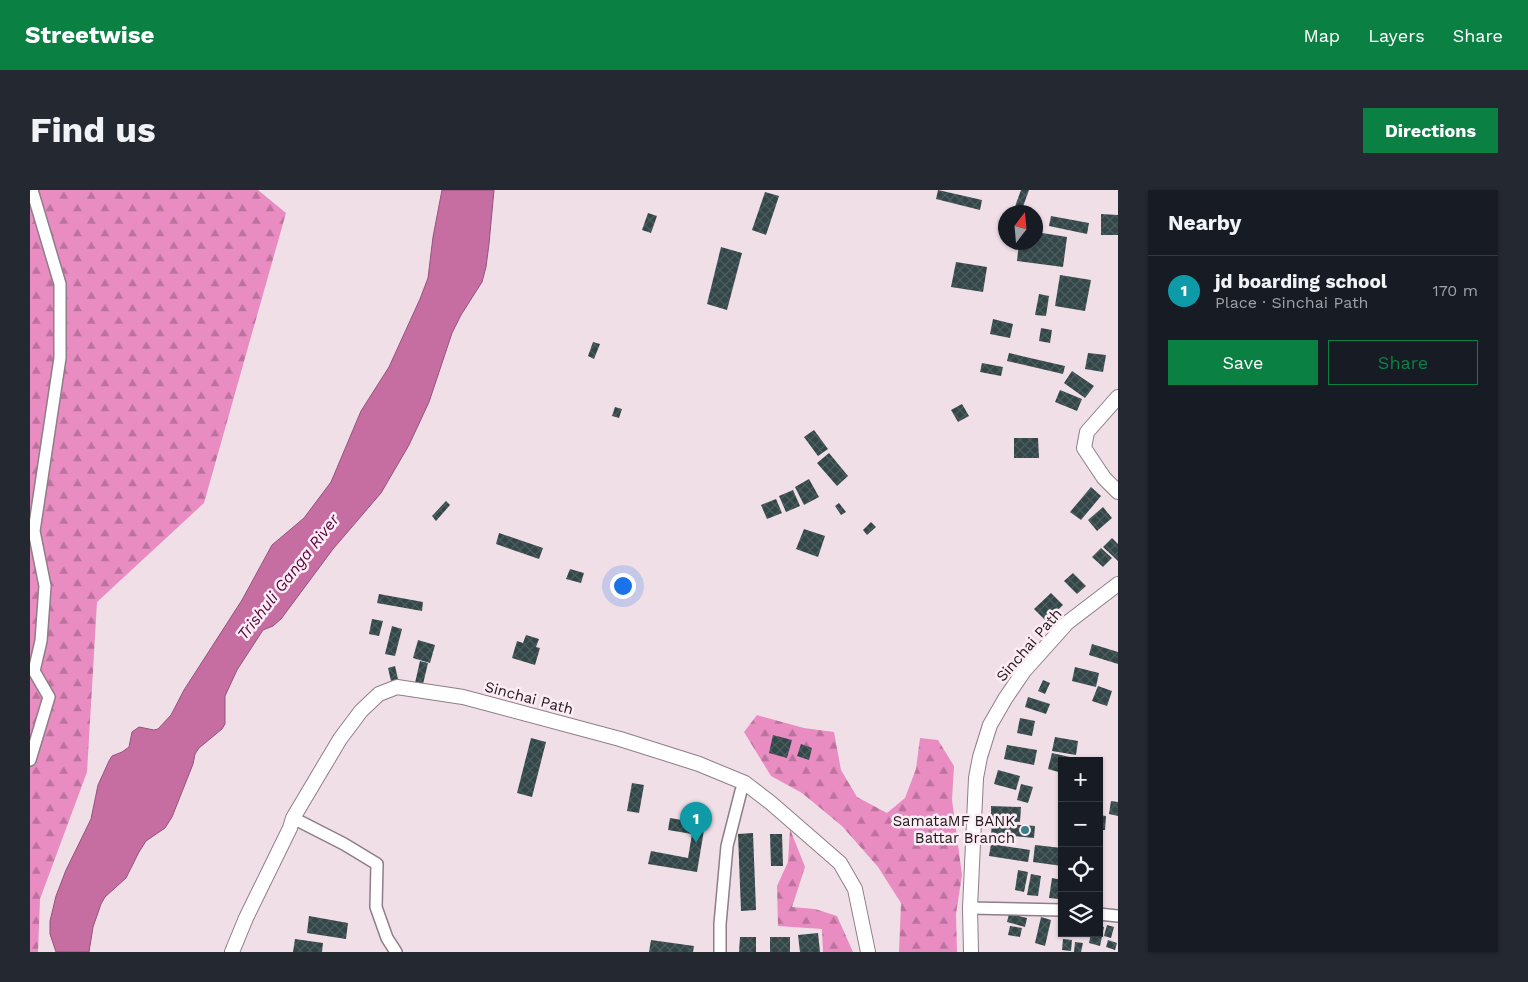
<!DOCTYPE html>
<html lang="en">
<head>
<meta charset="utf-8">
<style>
	:root { --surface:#171b24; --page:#242831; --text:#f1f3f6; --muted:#9ea1a6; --line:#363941; --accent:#0b8043 }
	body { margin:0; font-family:"Work Sans",sans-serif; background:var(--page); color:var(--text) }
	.controls { position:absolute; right:15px; bottom:15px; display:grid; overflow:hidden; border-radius:0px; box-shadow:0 1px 4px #0004 }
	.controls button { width:45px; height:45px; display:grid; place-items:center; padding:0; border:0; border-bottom:1px solid var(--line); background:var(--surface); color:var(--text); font:25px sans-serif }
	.compass { position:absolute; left:968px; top:15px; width:45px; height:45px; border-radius:50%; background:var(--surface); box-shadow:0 1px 4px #0004; rotate:16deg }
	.you { position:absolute; left:592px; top:395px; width:18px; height:18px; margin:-12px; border:4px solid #fff; border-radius:50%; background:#1a73e8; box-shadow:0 0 0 8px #1a73e833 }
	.badge { display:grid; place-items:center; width:32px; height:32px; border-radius:50%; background:var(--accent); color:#fff; font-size:16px; font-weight:700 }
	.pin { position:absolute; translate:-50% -41px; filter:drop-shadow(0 1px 2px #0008) }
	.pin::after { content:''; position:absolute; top:26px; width:18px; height:15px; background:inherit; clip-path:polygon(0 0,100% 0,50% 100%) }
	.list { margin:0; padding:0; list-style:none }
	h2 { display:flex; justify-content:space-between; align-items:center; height:65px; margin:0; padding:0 20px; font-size:21px }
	h2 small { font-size:16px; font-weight:400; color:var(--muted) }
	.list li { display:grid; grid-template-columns:32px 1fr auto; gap:15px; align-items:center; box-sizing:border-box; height:70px; padding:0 20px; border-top:1px solid var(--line) }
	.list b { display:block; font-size:19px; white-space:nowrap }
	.list p { margin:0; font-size:16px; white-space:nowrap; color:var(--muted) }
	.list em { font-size:16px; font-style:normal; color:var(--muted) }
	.actions { display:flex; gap:10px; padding:15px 20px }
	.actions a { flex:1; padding:11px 0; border:1px solid var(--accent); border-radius:0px; text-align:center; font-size:18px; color:var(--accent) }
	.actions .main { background:var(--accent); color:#fff }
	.icon { flex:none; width:28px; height:28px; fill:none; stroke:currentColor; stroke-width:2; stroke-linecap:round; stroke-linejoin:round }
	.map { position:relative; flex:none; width:1088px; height:762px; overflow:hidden; border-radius:0px }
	header { display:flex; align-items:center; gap:30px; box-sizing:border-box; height:70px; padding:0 25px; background:var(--accent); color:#fff }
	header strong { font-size:24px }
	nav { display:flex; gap:28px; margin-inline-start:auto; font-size:18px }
	.intro { display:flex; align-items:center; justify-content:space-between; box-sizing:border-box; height:120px; padding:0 30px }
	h1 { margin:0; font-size:35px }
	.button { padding:12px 22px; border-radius:0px; background:var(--accent); color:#fff; font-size:18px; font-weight:700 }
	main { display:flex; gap:30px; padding:0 30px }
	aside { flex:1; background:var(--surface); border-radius:0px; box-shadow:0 1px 4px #0004 }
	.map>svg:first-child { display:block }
	.forest { fill:url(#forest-firs) }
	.water { fill:#c66da2; stroke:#94547a }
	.building { fill:url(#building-cross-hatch) }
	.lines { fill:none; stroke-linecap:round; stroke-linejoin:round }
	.minor-casing { stroke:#8e7e87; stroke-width:14 }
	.tertiary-casing { stroke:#8e7e87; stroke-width:16 }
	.minor { stroke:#fff; stroke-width:11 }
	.tertiary { stroke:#fff; stroke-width:14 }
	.poi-dot { fill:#398088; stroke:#feecf5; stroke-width:2 }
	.labels { text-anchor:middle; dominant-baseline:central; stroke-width:5; stroke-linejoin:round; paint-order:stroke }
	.street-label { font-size:15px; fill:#1f191c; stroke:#feecf5 }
	.poi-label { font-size:15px; fill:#1f191c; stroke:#feecf5; text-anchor:end }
	.water-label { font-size:16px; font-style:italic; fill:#52003a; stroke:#feecf5 }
</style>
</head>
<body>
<header>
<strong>Streetwise</strong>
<nav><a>Map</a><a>Layers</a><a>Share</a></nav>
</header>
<div class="intro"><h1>Find us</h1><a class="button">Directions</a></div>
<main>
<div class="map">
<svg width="1088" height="762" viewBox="0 0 1088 762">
	<defs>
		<pattern id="forest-firs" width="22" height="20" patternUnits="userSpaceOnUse" patternTransform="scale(1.25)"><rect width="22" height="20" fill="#e88cc2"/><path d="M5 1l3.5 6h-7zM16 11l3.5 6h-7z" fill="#bb729d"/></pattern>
		<pattern id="building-cross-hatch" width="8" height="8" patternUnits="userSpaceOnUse" patternTransform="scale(1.25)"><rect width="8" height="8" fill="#334648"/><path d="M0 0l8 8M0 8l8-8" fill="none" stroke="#4e5d5f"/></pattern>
	</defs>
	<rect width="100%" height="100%" fill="#f1dfe8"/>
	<g class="forest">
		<path d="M0,0H228L256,23L174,313L67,412L57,582L10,709L8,762H0Z"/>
		<path d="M727,525L774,538L804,542L811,580L827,607L857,623L875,608L886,579L890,548L908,550L924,576L922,610L932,685L926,724L927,762H869L871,713L848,677L812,636L772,603L741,586L714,542Z"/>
		<path d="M760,639L775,677L762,717L785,719L807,726L823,762H793L792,739L748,736L747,696L758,672Z"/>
	</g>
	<path class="water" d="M412,0H464L459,54L456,77L452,92L431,125L422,143L399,212L379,255L351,303L303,359L251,429L243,436L233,440L207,480L195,506V534L192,539L169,558L165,564L163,574L142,627L135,638L116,651L109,662L96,688L75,707L71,714L63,737L59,762H26L20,744V731L26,706L36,680L61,629L68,595L79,571L82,566L92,562L99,557L102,542L109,537L124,540L128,539L141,525L154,500L212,410L242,355L274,328L301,292L331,221L359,177L390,109L398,88L403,47Z"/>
	<g class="building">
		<path d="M908,0L952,10L950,20L906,9Z"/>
		<path d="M991,0H999L991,22H983Z"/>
		<path d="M735,2L749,6L736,45L722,40Z"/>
		<path d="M618,23L627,26L621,43L612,40Z"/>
		<path d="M1071,24L1088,25V45H1071Z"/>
		<path d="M1021,26L1059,33L1057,44L1019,36Z"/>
		<path d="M1006,42L1037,47L1033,77L987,71L989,52H1006Z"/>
		<path d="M691,57L712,63L697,120L677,114Z"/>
		<path d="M926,72L957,77L953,102L921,97Z"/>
		<path d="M1030,85L1061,90L1055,121L1025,116Z"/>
		<path d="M1009,104L1019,106L1016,126L1005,125Z"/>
		<path d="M963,129L983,134L980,148L960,144Z"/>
		<path d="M1011,138L1022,140L1020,153L1009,151Z"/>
		<path d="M563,152L570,154L564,169L558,166Z"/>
		<path d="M979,163L1035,176L1033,184L977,171Z"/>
		<path d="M1058,163L1076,165L1073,182L1055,179Z"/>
		<path d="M952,173L973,177L971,186L950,182Z"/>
		<path d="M1042,181L1064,196L1055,208L1034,193Z"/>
		<path d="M1030,200L1052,209L1047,221L1025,212Z"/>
		<path d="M932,214L939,226L928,232L921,220Z"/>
		<path d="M585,217L592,219L589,228L582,226Z"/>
		<path d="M784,240L798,259L788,266L774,247Z"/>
		<path d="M984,248H1008L1009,268H984Z"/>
		<path d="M799,263L818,286L807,296L787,273Z"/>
		<path d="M779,289L789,307L774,315L765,297Z"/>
		<path d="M1061,297L1071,306L1051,330L1040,322Z"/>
		<path d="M763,300L770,316L756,322L749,306Z"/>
		<path d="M746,309L752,323L737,329L731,315Z"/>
		<path d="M416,311L420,315L406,331L402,326Z"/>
		<path d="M809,313L816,322L811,325L805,316Z"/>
		<path d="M1073,317L1082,328L1067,341L1058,330Z"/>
		<path d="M841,332L846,337L837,345L833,340Z"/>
		<path d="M774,339L795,346L788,367L766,359Z"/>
		<path d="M469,343L513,358L509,369L466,354Z"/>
		<path d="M1082,348L1088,354V371L1073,357Z"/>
		<path d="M1071,358L1082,368L1073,377L1062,367Z"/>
		<path d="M540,379L554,383L551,393L536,389Z"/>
		<path d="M1043,383L1056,396L1047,404L1034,391Z"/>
		<path d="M1021,403L1033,415L1016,431L1004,419Z"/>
		<path d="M349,404L393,412L392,421L347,413Z"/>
		<path d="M342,429L353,431L349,446L339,444Z"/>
		<path d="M362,436L372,439L365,466L355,464Z"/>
		<path d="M496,445L509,449L506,457L510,458L505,475L482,468L487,451L493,453Z"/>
		<path d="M388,450L405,455L400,473L383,468Z"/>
		<path d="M1062,454L1088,462V474L1059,465Z"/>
		<path d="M390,471L398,473L393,494L385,493Z"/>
		<path d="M365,476L368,489L361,491L358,478Z"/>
		<path d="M1045,477L1069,483L1066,497L1042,491Z"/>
		<path d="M1013,490L1020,493L1015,504L1008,501Z"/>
		<path d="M1068,496L1082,501L1077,516L1062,511Z"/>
		<path d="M998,507L1020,514L1016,524L995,517Z"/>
		<path d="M990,528L1005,531L1002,546L987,543Z"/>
		<path d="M743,545L762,550L757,568L739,563Z"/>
		<path d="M1025,547L1048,551L1046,565L1022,561Z"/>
		<path d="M501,548L516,552L502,607L487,603Z"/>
		<path d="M771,554L782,558L779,570L767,566Z"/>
		<path d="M977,555L1007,560L1004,575L974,569Z"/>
		<path d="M1022,563L1053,570V571H1032V583L1018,579Z"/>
		<path d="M968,580L990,586L986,600L964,594Z"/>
		<path d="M602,593L614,595L609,623L597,621Z"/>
		<path d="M991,594L1003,597L998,613L987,610Z"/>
		<path d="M1081,611L1088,612V626L1079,624Z"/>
		<path d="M961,616L991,617L990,632L961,631Z"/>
		<path d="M1069,625L1076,626L1075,640H1069Z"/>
		<path d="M640,628L675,634L667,682L618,674L621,661L658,668L662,644L638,640Z"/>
		<path d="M962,633L1005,636L1004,648L961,644Z"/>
		<path d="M723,643L726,720L711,721L708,644Z"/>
		<path d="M740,644H752L753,676H741Z"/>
		<path d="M961,654L1000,660L998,672L959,666Z"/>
		<path d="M1005,655L1032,658V676L1003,672Z"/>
		<path d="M988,680L998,682L994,702L985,700Z"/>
		<path d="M1001,684L1011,686L1008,706L997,705Z"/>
		<path d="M1022,688L1032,690L1029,709L1019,708Z"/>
		<path d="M979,724L997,728L995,737L977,732Z"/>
		<path d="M279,726L318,733L316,749L277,743Z"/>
		<path d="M1011,727L1021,730L1015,756L1005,753Z"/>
		<path d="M1077,735L1084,737L1081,748L1074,746Z"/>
		<path d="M980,736L992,738L990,747L978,745Z"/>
		<path d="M1069,736L1074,737L1070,756L1059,753L1061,743H1069Z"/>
		<path d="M788,743L790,762H770L768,745Z"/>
		<path d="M710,747H726V762H709Z"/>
		<rect x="740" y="747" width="20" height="15"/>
		<path d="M265,749L293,753L292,762H263Z"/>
		<path d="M1033,749L1042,750L1041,761L1032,760Z"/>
		<path d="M621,750L664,756L663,762H619Z"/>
		<path d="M1078,750L1087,753L1085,760L1076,757Z"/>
		<path d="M1045,752L1053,753L1051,762H1044Z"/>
	</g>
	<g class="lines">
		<defs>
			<g id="minor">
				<path d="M0,570L19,507L4,481L11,451L15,396L4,341L30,168V94L2,0"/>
				<path d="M263,628L314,654L347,674L346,717L357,748L366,762"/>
				<path d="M940,718L1032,720"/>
				<path d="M1069,724L1088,726"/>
				<path d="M690,762V734L697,656L711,601L715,593"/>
			</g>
			<g id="tertiary">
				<path d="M1088,207L1057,242L1054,258L1074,288L1088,302"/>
				<path d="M202,762L216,728L260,638L263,628L310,549L331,521L349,504L367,497L433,507L590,549L669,574L715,593L741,613L810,673L825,699L838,762"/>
				<path d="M941,762L940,718L946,588L950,567L960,535L975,509L994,481L1037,433L1088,394"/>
			</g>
		</defs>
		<use href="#minor" class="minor-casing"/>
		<use href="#tertiary" class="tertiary-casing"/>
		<use href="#minor" class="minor"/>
		<use href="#tertiary" class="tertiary"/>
	</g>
	<circle class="poi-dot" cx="995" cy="640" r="5"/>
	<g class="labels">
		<g class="street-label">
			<text transform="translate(999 455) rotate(-49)">Sinchai Path</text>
			<text transform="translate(499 508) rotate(15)">Sinchai Path</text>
		</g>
		<g class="poi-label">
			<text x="985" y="631">SamataMF BANK<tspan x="985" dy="17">Battar Branch</tspan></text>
		</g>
		<g class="water-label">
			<text transform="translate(258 387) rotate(-52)">Trishuli Ganga River</text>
		</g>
	</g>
</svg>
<div class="controls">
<button>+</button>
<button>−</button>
<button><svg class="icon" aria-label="locate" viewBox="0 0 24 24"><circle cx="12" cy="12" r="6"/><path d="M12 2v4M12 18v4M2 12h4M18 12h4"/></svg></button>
<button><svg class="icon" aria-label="layers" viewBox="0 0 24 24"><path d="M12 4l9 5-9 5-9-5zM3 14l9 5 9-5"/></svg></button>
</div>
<svg class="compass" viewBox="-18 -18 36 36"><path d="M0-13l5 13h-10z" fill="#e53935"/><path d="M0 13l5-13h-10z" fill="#9ea1a6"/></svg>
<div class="you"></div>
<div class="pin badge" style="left:666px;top:653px;background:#0f9aa8">1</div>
</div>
<aside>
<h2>Nearby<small></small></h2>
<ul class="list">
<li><span class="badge" style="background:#0f9aa8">1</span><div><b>jd boarding school</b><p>Place · Sinchai Path</p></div><em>170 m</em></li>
</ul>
<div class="actions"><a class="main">Save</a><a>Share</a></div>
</aside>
</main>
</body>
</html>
